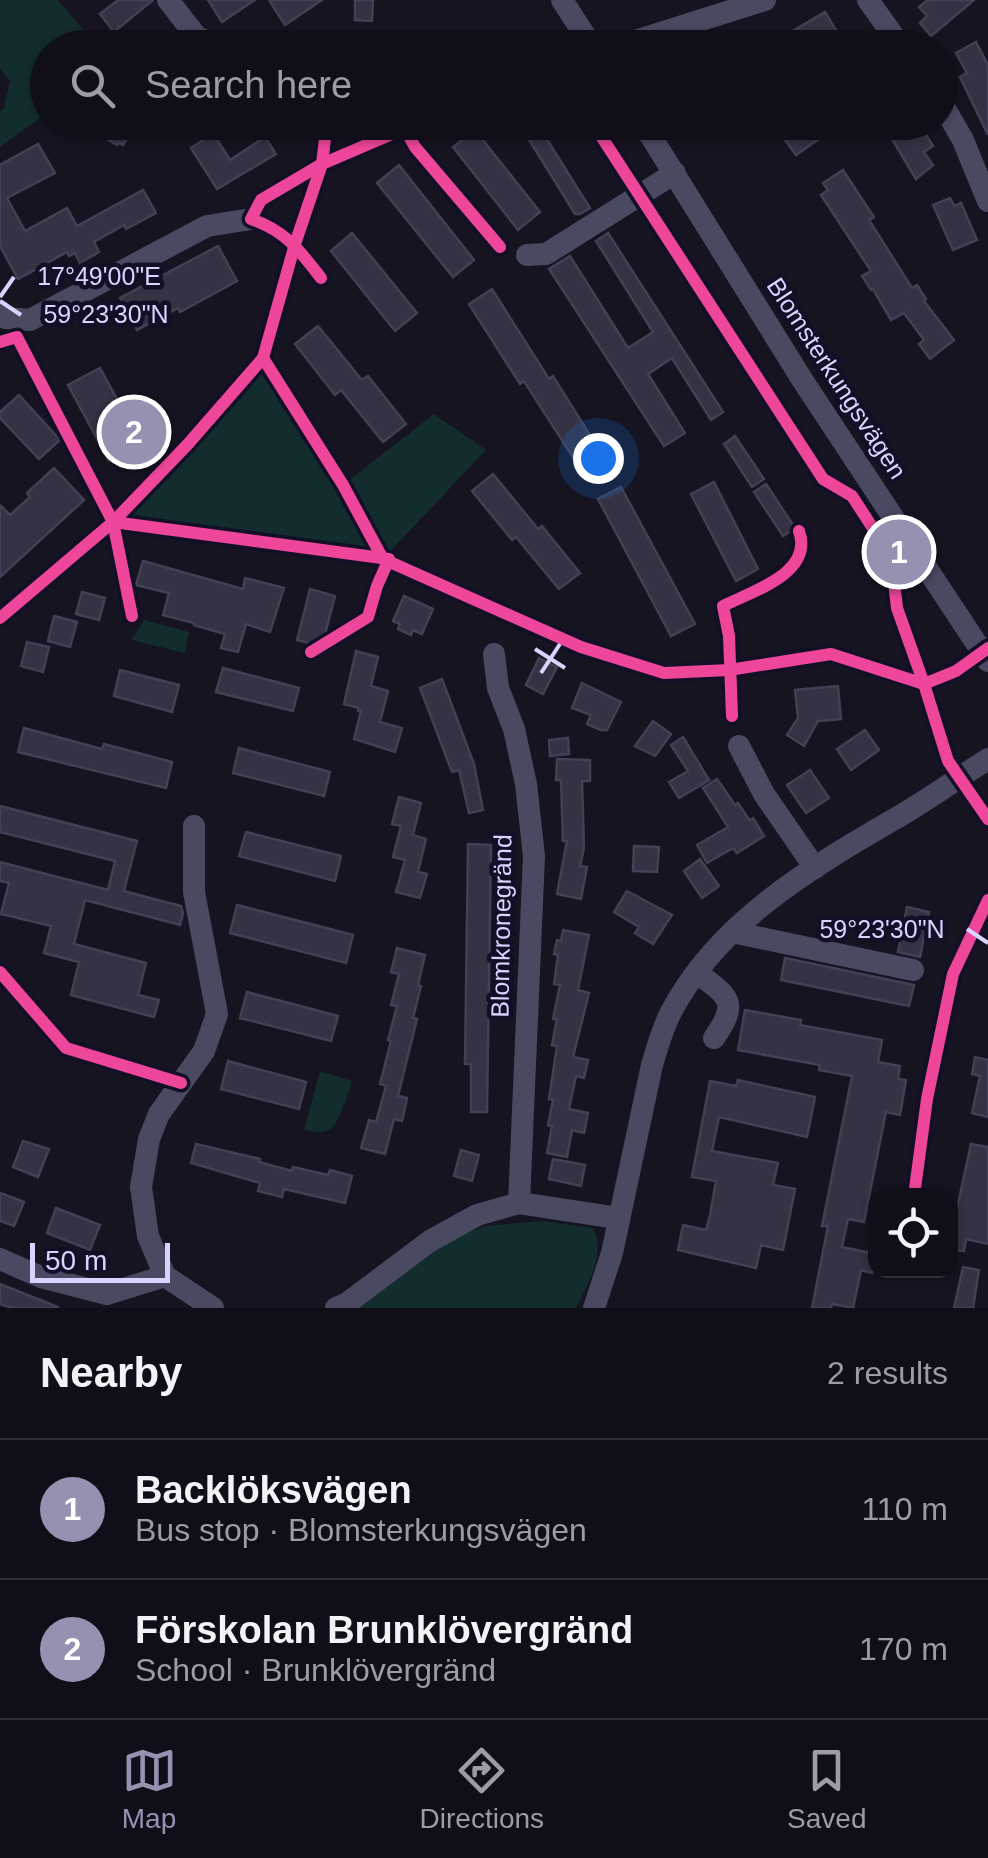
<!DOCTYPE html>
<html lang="en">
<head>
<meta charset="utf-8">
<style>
	:root { --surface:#100f19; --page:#1e1d26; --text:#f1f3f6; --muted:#9c9ca2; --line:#302f38; --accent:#9591b1 }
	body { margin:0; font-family:Arial,sans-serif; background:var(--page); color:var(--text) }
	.controls { position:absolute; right:30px; bottom:30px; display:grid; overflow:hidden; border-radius:20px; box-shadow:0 2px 8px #0004 }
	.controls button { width:90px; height:90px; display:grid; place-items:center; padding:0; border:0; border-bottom:2px solid var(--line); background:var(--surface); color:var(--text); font:50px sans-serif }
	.scale { position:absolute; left:30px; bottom:25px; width:140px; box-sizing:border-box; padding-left:10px; border:5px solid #d9d4ff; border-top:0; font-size:28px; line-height:35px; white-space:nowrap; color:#d9d4ff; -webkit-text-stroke:8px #130f26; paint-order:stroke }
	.you { position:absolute; left:598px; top:458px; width:35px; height:35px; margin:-25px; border:8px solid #fff; border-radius:50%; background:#1a73e8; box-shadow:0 0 0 15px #1a73e833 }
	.badge { display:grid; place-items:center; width:65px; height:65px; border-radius:50%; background:var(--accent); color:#fff; font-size:32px; font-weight:700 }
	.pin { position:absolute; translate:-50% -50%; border:5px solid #fff; box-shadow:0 2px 10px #0006 }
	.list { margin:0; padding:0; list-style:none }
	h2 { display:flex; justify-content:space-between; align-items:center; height:130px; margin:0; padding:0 40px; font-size:42px }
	h2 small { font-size:32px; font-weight:400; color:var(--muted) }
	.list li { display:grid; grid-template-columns:65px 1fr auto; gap:30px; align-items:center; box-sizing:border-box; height:140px; padding:0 40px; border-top:2px solid var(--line) }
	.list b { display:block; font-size:38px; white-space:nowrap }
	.list p { margin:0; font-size:32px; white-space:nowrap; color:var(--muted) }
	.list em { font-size:32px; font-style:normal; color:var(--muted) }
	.icon { flex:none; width:55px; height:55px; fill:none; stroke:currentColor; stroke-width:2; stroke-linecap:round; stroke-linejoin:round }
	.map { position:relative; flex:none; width:988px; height:1308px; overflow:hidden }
	.search { position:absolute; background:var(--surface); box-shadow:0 2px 8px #0004; left:30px; right:30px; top:30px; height:110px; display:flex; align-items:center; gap:25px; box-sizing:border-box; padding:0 35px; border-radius:55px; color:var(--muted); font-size:38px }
	.sheet { height:410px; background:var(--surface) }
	nav { display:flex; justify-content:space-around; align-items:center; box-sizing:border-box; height:140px; border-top:2px solid var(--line); background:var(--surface); font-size:28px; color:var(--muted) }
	nav a { display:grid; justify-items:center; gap:5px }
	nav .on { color:var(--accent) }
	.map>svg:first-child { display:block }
	.green { fill:#132c2d }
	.building { fill:#343243; stroke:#433f54; stroke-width:2.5 }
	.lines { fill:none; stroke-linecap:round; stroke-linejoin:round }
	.minor { stroke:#4a4962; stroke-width:22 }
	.cycleway-casing { stroke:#130f26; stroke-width:19 }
	.cycleway { stroke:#ed469a; stroke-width:12 }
	.ticks { fill:none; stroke:#d9d4ff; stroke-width:4 }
	.labels { text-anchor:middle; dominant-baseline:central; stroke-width:9; stroke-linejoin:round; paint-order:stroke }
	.street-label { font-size:25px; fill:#d9d4ff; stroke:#130f26 }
	.ticks-label { font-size:25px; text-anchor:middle; fill:#d9d4ff; stroke:#130f26; stroke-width:9; stroke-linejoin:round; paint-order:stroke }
</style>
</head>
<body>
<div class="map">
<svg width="988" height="1308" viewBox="0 0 988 1308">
	<rect width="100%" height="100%" fill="#161421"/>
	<g class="green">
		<path d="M0,0H58L98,47L48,48L47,113L0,147V111L4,108L10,81L0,68Z"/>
		<path d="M262,367L343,485L434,414L486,450L383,559L130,514Z"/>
		<path d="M144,620L189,632L185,653L132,640Z"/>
		<path d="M320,1071L352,1081C350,1090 346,1099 343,1107C334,1131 330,1135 304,1130Z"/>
		<path d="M542,1221L593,1228C607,1253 587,1285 576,1308H358L454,1237L486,1226Z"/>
	</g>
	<g class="building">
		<path d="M118,0H153L114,32L100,14Z"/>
		<path d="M208,0H255L222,22Z"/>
		<path d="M269,0H322L285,25Z"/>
		<path d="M355,0H373L372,21L355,20Z"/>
		<path d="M928,0H974L931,36L920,23L927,16L919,7Z"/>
		<path d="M825,12L837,32L811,48H800L791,32Z"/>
		<path d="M976,42L988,65V135L960,77L967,73L956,53Z"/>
		<path d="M100,122H131L126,130L130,133L123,145L119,143L117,145L95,132Z"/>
		<path d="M518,122H536L590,208L580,214H575Z"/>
		<path d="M772,122H807L819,139L796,155Z"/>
		<path d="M911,122H918L933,146L924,152L933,165L916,179L890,136Z"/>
		<path d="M475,130L540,212L518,230L453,147Z"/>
		<path d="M213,133L230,160L265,137L276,154L217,189L191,148Z"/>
		<path d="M38,144L55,173L7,198L25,231L67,208L77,226L143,190L156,213L126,229L124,225L94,242L99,252L80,263L75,253L69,256L67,252L18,279L0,246V165Z"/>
		<path d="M399,165L474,260L453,277L377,183Z"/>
		<path d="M843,170L874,217L869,220L912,288L917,285L926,299L924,301L954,340L930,359L919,344L924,340L904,313L891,320L873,289L871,290L862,276L871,271L821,195L828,190L823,183Z"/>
		<path d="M950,198L954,206L961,203L977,240L953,250L933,205Z"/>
		<path d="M352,233L417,313L395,331L331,251Z"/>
		<path d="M608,233L723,412L711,420L672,358L648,374L685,433L664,446L549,269L570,256L628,348L653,332L596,241Z"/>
		<path d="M218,246L237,281L180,312L178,308L137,330L120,298Z"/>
		<path d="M492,289L549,379L553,376L603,456L581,470L524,381L520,384L469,304Z"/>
		<path d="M318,326L362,380L368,376L406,424L383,442L341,390L335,395L295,344Z"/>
		<path d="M100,368L123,410L146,398L165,434L109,461L68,385Z"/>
		<path d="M19,395L60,440L39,459L0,418V412Z"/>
		<path d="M735,436L764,479L752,487L724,444Z"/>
		<path d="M54,468L84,500L0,577V505L10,515L30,497L27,493Z"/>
		<path d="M493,474L538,529L542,526L580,573L559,589L516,537L512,540L472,491Z"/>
		<path d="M714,482L758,569L736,581L691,494Z"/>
		<path d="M766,484L795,528L783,536L754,492Z"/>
		<path d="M621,487L695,624L671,636L598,499Z"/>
		<path d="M143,561L243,589L245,578L284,588L270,632L246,624L238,652L221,648L225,634L194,625V623L163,615L169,593L136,585Z"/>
		<path d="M310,589L335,596L322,646L297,640Z"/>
		<path d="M82,592L105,598L99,620L76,614Z"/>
		<path d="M404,596L433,609L422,634L413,630L411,635L398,629L400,624L393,621Z"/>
		<path d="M54,616L77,622L70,647L48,641Z"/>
		<path d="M27,642L49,647L43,672L21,666Z"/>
		<path d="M356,651L378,657L371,686L388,691L380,722L402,728L395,752L354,739L361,711H358L359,708L344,704Z"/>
		<path d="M539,658L557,667L543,694L526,685Z"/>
		<path d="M223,668L299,688L293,711L216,692Z"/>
		<path d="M120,670L179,685L172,712L114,696Z"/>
		<path d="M442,679L474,764L483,810L469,813L459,770L452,772L420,688Z"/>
		<path d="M582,683L621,702L607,730H601L587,724L591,715L572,708Z"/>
		<path d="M838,686L841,719L818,721L804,746L787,735L798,718L795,690Z"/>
		<path d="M653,721L671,734L655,756L635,746Z"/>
		<path d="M24,728L102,749L104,744L172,762L166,788L18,752Z"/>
		<path d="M865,730L879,750L851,770L837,749Z"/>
		<path d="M683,737L709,780L679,798L669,782L688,771L671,745Z"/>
		<path d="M568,738L569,754L550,756L549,740Z"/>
		<path d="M239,748L330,772L324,796L233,773Z"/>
		<path d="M557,759L590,760V781H582L584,848L580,866L587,867L581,899L557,894L567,841H563L561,780H556Z"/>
		<path d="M810,770L829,798L806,813L787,785Z"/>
		<path d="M717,779L735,805L738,803L750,821L753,818L764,836L737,853L733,848L707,863L697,845L728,827L703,788Z"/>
		<path d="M399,797L421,803L413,835L426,839L418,872L427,874L420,898L396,892L405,860L393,857L401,826L392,824Z"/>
		<path d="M0,806L137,841L124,891L181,906L183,913L180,925L85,900L74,944L146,963L138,995L159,1000L154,1017L71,995L79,962L44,953L51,926L1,914L9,883L0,881V862L108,890L115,861L0,832Z"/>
		<path d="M246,832L341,856L335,881L239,856Z"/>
		<path d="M468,844L491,845L487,1112H471V1064H465Z"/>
		<path d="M634,846L659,847L657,872L633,871Z"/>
		<path d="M700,859L719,886L702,898L684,871Z"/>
		<path d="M627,891L672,915L653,944L635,933L639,927L614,912Z"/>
		<path d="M237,905L353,935L346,963L230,933Z"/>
		<path d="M907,907L929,912L920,957L898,952Z"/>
		<path d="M563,930L589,935L578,990L589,993L573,1057L588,1060L584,1078L576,1076L569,1109L588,1113L584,1133L572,1130L567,1157L547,1153L552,1126L548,1125L553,1100L549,1099L557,1046L552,1045L557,1019H553L560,985L554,984L558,955L554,954L557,940L561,941Z"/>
		<path d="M397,948L425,955L418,985L421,986L413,1018L417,1019L398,1096L407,1098L402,1121L394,1119L385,1154L361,1148L369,1120L376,1122L386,1086L380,1084L391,1041L388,1040L397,1006L391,1005L399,974L391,972Z"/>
		<path d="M785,958L914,985L909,1006L781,980Z"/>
		<path d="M247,992L338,1016L331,1041L240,1018Z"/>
		<path d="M745,1010L801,1020L800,1025L882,1040L878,1062L900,1066L898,1079L906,1080L900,1115L886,1112L864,1222L848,1219L842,1247L876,1254L872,1273L861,1270L853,1308L832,1304L831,1308H812L828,1226H822L852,1076L819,1070L820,1065L738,1050Z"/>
		<path d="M975,1057L988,1060V1117L972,1113L980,1076L972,1074Z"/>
		<path d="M228,1061L306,1082L299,1109L221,1089Z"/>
		<path d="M738,1080L815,1097L807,1137L719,1117L712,1151L778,1163L773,1185L795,1189L783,1250L761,1245L756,1268L678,1250L683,1225L706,1230L710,1215L716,1181L692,1177L710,1081L736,1086Z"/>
		<path d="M23,1141L49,1149L38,1177L13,1167Z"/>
		<path d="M196,1144L260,1159L259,1162L292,1171L293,1167L328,1175L330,1170L352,1176L345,1203L284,1189L282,1197L258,1191L260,1183L191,1163Z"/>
		<path d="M971,1144L988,1147V1244L966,1239L964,1251L950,1249V1242Z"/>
		<path d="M461,1150L479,1155L472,1181L454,1176Z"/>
		<path d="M553,1159L585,1165L581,1186L549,1179Z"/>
		<path d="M0,1193L24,1202L14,1226L0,1221Z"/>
		<path d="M56,1208L100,1225L90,1250L47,1233Z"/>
		<path d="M963,1267L979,1270L973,1308H954Z"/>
		<path d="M0,1284L58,1307V1308H12L0,1304Z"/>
	</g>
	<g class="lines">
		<g class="minor">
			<path d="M168,0L196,36L220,48"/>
			<path d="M562,0L593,48"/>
			<path d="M868,0L902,48"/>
			<path d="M613,48L765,0"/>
			<path d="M940,100L963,140L988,201"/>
			<path d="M642,122L803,381L988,661"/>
			<path d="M527,255L546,254L675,173"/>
			<path d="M0,311L5,318L30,320L207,226L251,219"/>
			<path d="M494,654L498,688L514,729L526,784L534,856L519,1203"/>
			<path d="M739,746L764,794L815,868"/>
			<path d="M194,826V892L217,1014L204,1051L159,1114L149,1139L141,1187L148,1236L165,1276L213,1308"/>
			<path d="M732,932L913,970"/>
			<path d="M697,973C730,997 739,1002 714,1038"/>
			<path d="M0,1259L41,1277L107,1294L165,1276"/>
			<path d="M336,1308L346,1304L430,1241L477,1215L519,1203L618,1218"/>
			<path d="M594,1308L612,1253L652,1065C657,1048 662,1030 670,1014C717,922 812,867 898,817C929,799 958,778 988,759"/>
		</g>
		<defs>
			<g id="cycleway">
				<path d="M592,122L823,479L852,496L891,556L897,608L924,684L948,761L988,819"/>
				<path d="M405,129L415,147L500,247"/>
				<path d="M321,278C299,250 286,231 251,219L261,200L322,164L420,122"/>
				<path d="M0,342L17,337L113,522L132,616"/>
				<path d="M263,358L343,485L383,559L581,647L664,673L729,670L831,654L924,684L956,671L988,648"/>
				<path d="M113,522L389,559L377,586L368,617L311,652"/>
				<path d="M0,618L113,522L188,444L263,358L295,244L322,164L327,122"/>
				<path d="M732,716L729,636L723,606C753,591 814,573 799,531"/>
				<path d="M0,972L66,1048L181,1083"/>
				<path d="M914,1196L927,1099L953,974L988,900"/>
			</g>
		</defs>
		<use href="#cycleway" class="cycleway-casing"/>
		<use href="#cycleway" class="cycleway"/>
	</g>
	<path class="ticks" d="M0,297L14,277M0,301L21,315M535,649L565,668M541,673L560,644M967,929L988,943"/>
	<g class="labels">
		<g class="street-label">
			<text transform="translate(837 378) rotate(57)">Blomsterkungsvägen</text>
			<text transform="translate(501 926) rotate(-89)">Blomkronegränd</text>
		</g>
	</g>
	<g class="ticks-label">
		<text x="99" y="285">17°49'00"E</text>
		<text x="106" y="323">59°23'30"N</text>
		<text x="882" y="938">59°23'30"N</text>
	</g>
</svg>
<div class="controls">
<button><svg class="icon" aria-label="locate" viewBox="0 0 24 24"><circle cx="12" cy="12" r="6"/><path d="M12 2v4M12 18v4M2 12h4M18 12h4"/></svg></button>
</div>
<div class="scale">50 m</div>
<div class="you"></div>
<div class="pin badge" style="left:899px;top:552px">1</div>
<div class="pin badge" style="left:134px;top:432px">2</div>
<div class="search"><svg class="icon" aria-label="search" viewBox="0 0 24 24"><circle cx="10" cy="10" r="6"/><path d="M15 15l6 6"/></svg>Search here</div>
</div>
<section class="sheet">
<h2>Nearby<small>2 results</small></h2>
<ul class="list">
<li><span class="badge">1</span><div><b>Backlöksvägen</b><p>Bus stop · Blomsterkungsvägen</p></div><em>110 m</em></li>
<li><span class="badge">2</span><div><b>Förskolan Brunklövergränd</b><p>School · Brunklövergränd</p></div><em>170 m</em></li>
</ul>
</section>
<nav>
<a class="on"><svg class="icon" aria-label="map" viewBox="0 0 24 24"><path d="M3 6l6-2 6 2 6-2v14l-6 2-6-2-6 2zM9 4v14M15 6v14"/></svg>Map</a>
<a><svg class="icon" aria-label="directions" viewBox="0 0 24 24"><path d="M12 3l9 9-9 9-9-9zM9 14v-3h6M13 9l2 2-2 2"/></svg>Directions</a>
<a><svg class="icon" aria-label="saved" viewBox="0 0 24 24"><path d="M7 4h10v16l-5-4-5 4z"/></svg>Saved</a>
</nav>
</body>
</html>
